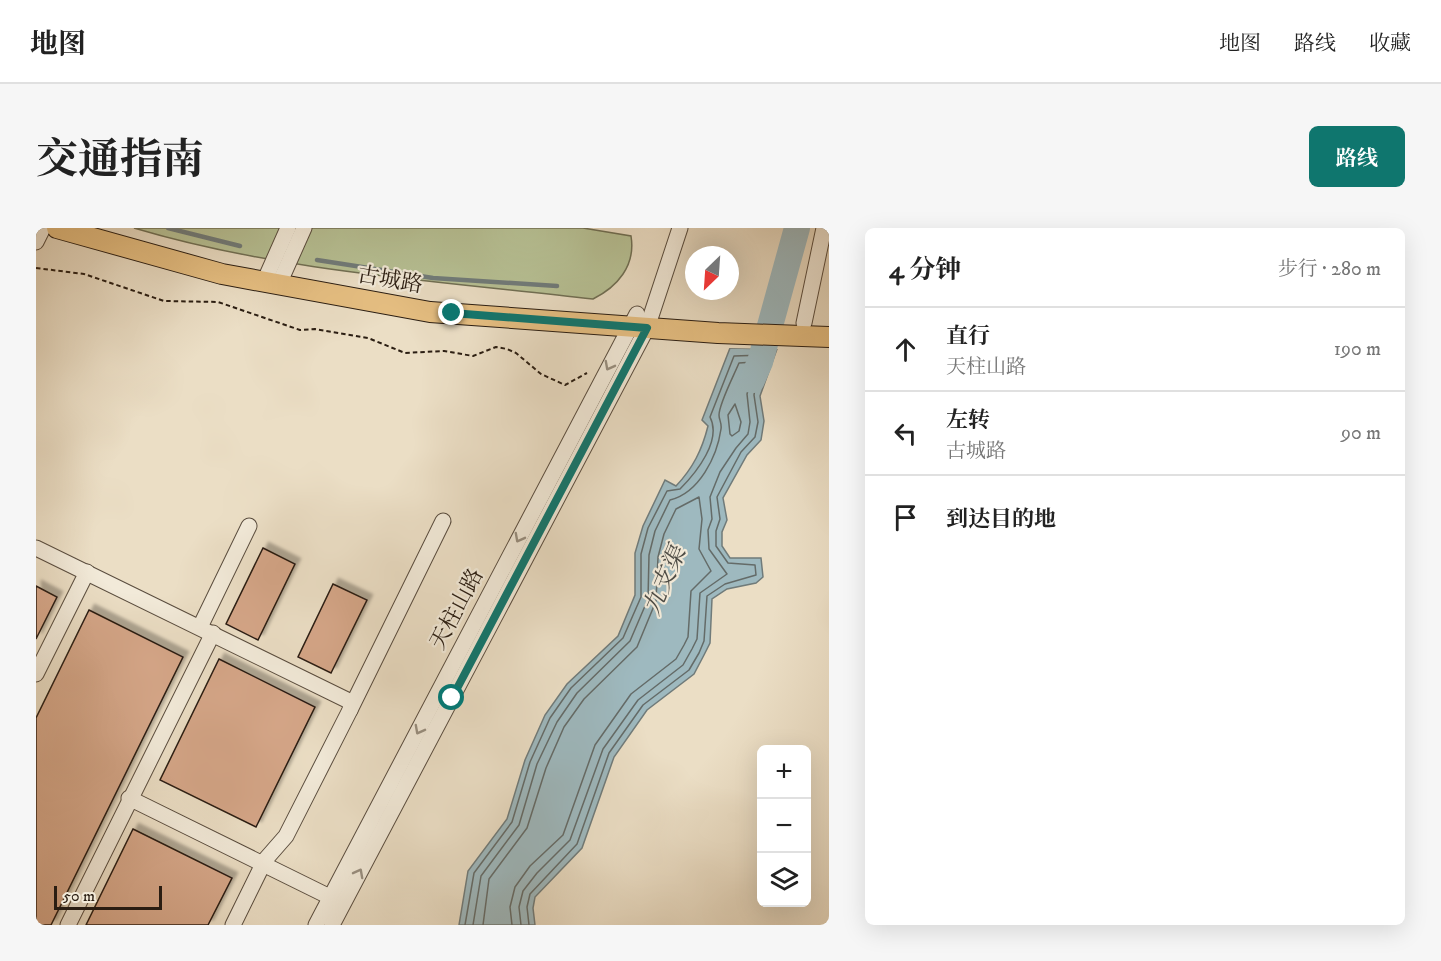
<!DOCTYPE html>
<html lang="zh">
<head>
<meta charset="utf-8">
<style>
	:root { --surface:#fff; --page:#f6f6f6; --text:#222; --muted:#767676; --line:#e0e0e0; --accent:#0f766e }
	body { margin:0; font-family:"IM FELL DW Pica","Noto Serif SC",serif; background:var(--page); color:var(--text) }
	.controls { position:absolute; right:18px; bottom:18px; display:grid; overflow:hidden; border-radius:9px; box-shadow:0 6px 24px #0002 }
	.controls button { width:54px; height:54px; display:grid; place-items:center; padding:0; border:0; border-bottom:2px solid var(--line); background:var(--surface); color:var(--text); font:30px sans-serif }
	.compass { position:absolute; left:649px; top:18px; width:54px; height:54px; border-radius:50%; background:var(--surface); box-shadow:0 6px 24px #0002; rotate:205deg }
	.scale { position:absolute; left:18px; bottom:15px; width:108px; box-sizing:border-box; padding-left:6px; border:3px solid #2a1d12; border-top:0; font-size:16px; line-height:21px; white-space:nowrap; color:#2a1d12; -webkit-text-stroke:4px #f2ead9; paint-order:stroke }
	.stop { position:absolute; width:18px; height:18px; margin:-14px; border:4px solid #0f766e; border-radius:50%; background:#fff }
	.stop.end { background:#0f766e; border-color:#fff; box-shadow:0 2px 6px #0008 }
	.list { margin:0; padding:0; list-style:none }
	h2 { display:flex; justify-content:space-between; align-items:center; height:78px; margin:0; padding:0 24px; font-size:26px }
	h2 small { font-size:20px; font-weight:400; color:var(--muted) }
	.list li { display:grid; grid-template-columns:39px 1fr auto; gap:18px; align-items:center; box-sizing:border-box; height:84px; padding:0 24px; border-top:2px solid var(--line) }
	.list b { display:block; font-size:22px; white-space:nowrap }
	.list p { margin:0; font-size:20px; white-space:nowrap; color:var(--muted) }
	.list em { font-size:20px; font-style:normal; color:var(--muted) }
	.icon { flex:none; width:33px; height:33px; fill:none; stroke:currentColor; stroke-width:2; stroke-linecap:round; stroke-linejoin:round }
	.map { position:relative; flex:none; width:793px; height:697px; overflow:hidden; border-radius:9px }
	header { display:flex; align-items:center; gap:36px; box-sizing:border-box; height:84px; padding:0 30px; background:var(--surface); border-bottom:2px solid var(--line) }
	header strong { font-size:28px }
	nav { display:flex; gap:33px; margin-inline-start:auto; font-size:21px }
	.intro { display:flex; align-items:center; justify-content:space-between; box-sizing:border-box; height:144px; padding:0 36px }
	h1 { margin:0; font-size:42px }
	.button { padding:15px 27px; border-radius:9px; background:var(--accent); color:#fff; font-size:21px; font-weight:700 }
	main { display:flex; gap:36px; padding:0 36px }
	aside { flex:1; background:var(--surface); border-radius:9px; box-shadow:0 6px 24px #0002 }
	.map>svg:first-child { display:block }
	.green { fill:#b7c195; stroke:#706f54; stroke-width:1.5 }
	.water { fill:#9eb9bf; stroke:#707b7a; stroke-width:1.5 }
	.pier { fill:#ebdec5 }
	.lines { fill:none; stroke-linecap:round; stroke-linejoin:round }
	.shore { stroke:#646b68; stroke-width:1.5 }
	.stream { stroke:#707b7a; stroke-width:4.5 }
	.river { stroke:#9eb9bf; stroke-width:26 }
	.building { fill:#d5a688; stroke:#2a1d12; stroke-width:1.5; filter:url(#shadow) }
	.minor-casing { stroke:#5a4d3f; stroke-width:17 }
	.major-casing { stroke:#2a1d12; stroke-width:22 }
	.path { stroke:#2a1d12; stroke-width:2; stroke-dasharray:4.5 3; stroke-linecap:butt }
	.minor { stroke:#f2ead9; stroke-width:15 }
	.major { stroke:#e6bf82; stroke-width:20 }
	.oneway { stroke:#988e7f }
	.route { stroke:#0f766e; stroke-width:8 }
	.labels { text-anchor:middle; dominant-baseline:central; stroke-width:4.5; stroke-linejoin:round; paint-order:stroke }
	.street-label { font-size:22px; fill:#2a1d12; stroke:#f2ead9 }
	.water-label { font-size:24px; font-style:italic; fill:#4d4c46; stroke:#f2ead9 }
</style>
</head>
<body>
<header>
<strong>地图</strong>
<nav><a>地图</a><a>路线</a><a>收藏</a></nav>
</header>
<div class="intro"><h1>交通指南</h1><a class="button">路线</a></div>
<main>
<div class="map">
<svg width="793" height="697" viewBox="0 0 793 697">
	<defs>
		<filter id="shadow"><feDropShadow dx="5.5" dy="-5.5" stdDeviation="1.5" flood-color="#0004"/></filter>
	</defs>
	<rect width="100%" height="100%" fill="#ebdec5"/>
	<filter id="stains"><feTurbulence type="fractalNoise" baseFrequency=".00333" numOctaves="4"/><feColorMatrix values="0 0 0 0 .2 0 0 0 0 .09 0 0 0 0 .02 0 0 0 .5 -.17"/></filter>
	<radialGradient id="worn" r=".72"><stop offset=".6" stop-color="#630" stop-opacity="0"/><stop offset="1" stop-color="#630" stop-opacity=".3"/></radialGradient>
	<path class="green" d="M98,0H547L595,8C600,38 581,59 557,71C404,53 245,44 98,0Z"/>
	<path class="water" d="M694,120L741,121L724,168L728,193L725,212L711,227L687,270L691,292L686,304V318L694,330H725L727,349L720,355L691,361L676,371L674,415L668,427L658,446L611,482L578,529L546,620L499,669L497,680L499,697H423L432,643L471,591L489,532L509,487L531,456L582,408L599,367V325L607,298L629,252L640,258C657,240 666,222 672,198L666,192Z"/>
	<path class="pier" d="M694,117L741,118L744,121L691,120Z"/>
	<g class="lines">
		<g class="shore">
			<path d="M699,176L705,194L703,203L696,208L694,206L692,187Z"/>
			<path d="M429,697L438,645L476,594L494,534L514,490L535,460L587,410L605,369V326L612,300L631,263L644,261C661,244 686,212 674,189L698,128L730,127L732,131L720,154L718,167L722,194L719,209L705,224L681,269L684,291L680,303V318L692,335L719,337L720,347L689,356L671,368L668,413L663,425L653,442L607,477L573,525L541,616L494,666L491,679L493,697"/>
			<path d="M437,697L445,648L483,597L501,536L521,494L541,465L594,413L612,371L613,327L619,303L634,272C663,265 681,229 685,201C686,195 683,192 683,187C683,176 698,147 703,135L718,134L720,138L711,166L714,194L712,206L700,220L684,244L674,269L676,291L672,302L673,321L691,346L664,365L661,411L656,421L647,437L602,472L567,521L534,612L501,645L487,663L483,679L485,697"/>
			<path d="M447,697L453,651L491,600L510,540L528,499L548,471L601,419L620,373L622,329L628,306L640,281L663,269L666,291L663,321L675,343L655,363L652,409L648,417L640,431L595,466L559,517L527,607L494,638L479,659L474,679L476,697"/>
		</g>
		<g class="stream">
			<path d="M132,0L204,18"/>
			<path d="M281,32L397,50L521,58"/>
		</g>
		<path class="river" d="M716,152L724,134L761,0"/>
	</g>
	<g class="building">
		<path d="M227,320L259,336L222,412L190,396Z"/>
		<path d="M297,356L331,372L295,445L262,429Z"/>
		<path d="M0,358L21,369L0,411Z"/>
		<path d="M53,382L147,429L15,697H0V490Z"/>
		<path d="M183,431L279,479L220,599L124,552Z"/>
		<path d="M97,601L196,650L172,697H50Z"/>
	</g>
	<g class="lines">
		<defs>
			<g id="minor">
				<path d="M0,14L7,0"/>
				<path d="M228,54L252,0"/>
				<path d="M243,56L268,0"/>
				<path d="M768,95L788,0"/>
				<path d="M0,320L315,474L314,482L250,608L229,632L197,697"/>
				<path d="M164,399L213,298"/>
				<path d="M0,446L51,344"/>
				<path d="M314,482L407,293"/>
				<path d="M93,570L302,673"/>
				<path d="M32,697L177,405"/>
				<path d="M280,697L601,86"/>
				<path d="M296,697L611,100L644,0"/>
			</g>
			<path id="major" d="M21,0L186,46L394,84L682,105L793,109"/>
		</defs>
		<use href="#minor" class="minor-casing"/>
		<use href="#major" class="major-casing"/>
		<path class="path" d="M0,40L48,46L128,73L182,74L264,102L279,101L332,110L369,125L408,123L437,128L460,119L471,121L480,125L505,146L529,157L551,145"/>
		<use href="#minor" class="minor"/>
		<use href="#major" class="major"/>
	</g>
	<defs><path id="oneway-chevron" d="M-2-3.5L2.5 0L-2 3.5" fill="none" stroke-width="1.6" stroke-linecap="round" stroke-linejoin="round" transform="scale(1.5)"/></defs>
	<g class="oneway">
		<use href="#oneway-chevron" transform="translate(573 138) rotate(118)"/>
		<use href="#oneway-chevron" transform="translate(483 310) rotate(118)"/>
		<use href="#oneway-chevron" transform="translate(383 502) rotate(118)"/>
		<use href="#oneway-chevron" transform="translate(323 645) rotate(-62)"/>
	</g>
	<g class="lines">
		<path class="route" d="M416,470L611,100L416,85"/>
	</g>
	<g class="labels">
		<g class="street-label">
			<text transform="translate(354 52) rotate(10)">古城路</text>
			<text transform="translate(421 381) rotate(-62)">天柱山路</text>
		</g>
		<g class="water-label">
			<text transform="translate(629 353) rotate(-67)">九支渠</text>
		</g>
	</g>
	<rect width="100%" height="100%" filter="url(#stains)"/>
	<rect width="100%" height="100%" fill="url(#worn)"/>
</svg>
<div class="controls">
<button>+</button>
<button>−</button>
<button><svg class="icon" aria-label="layers" viewBox="0 0 24 24"><path d="M12 4l9 5-9 5-9-5zM3 14l9 5 9-5"/></svg></button>
</div>
<svg class="compass" viewBox="-18 -18 36 36"><path d="M0-13l5 13h-10z" fill="#e53935"/><path d="M0 13l5-13h-10z" fill="#767676"/></svg>
<div class="scale">50 m</div>
<div class="stop" style="left:416px;top:470px"></div>
<div class="stop end" style="left:416px;top:85px"></div>
</div>
<aside>
<h2>4 分钟<small>步行 · 280 m</small></h2>
<ul class="list">
<li><svg class="icon" aria-label="ahead" viewBox="0 0 24 24"><path d="M12 20V5M6 11l6-6 6 6"/></svg><div><b>直行</b><p>天柱山路</p></div><em>190 m</em></li>
<li><svg class="icon" aria-label="left" viewBox="0 0 24 24"><path d="M17 20v-9H6M10 6l-5 5 5 5"/></svg><div><b>左转</b><p>古城路</p></div><em>90 m</em></li>
<li><svg class="icon" aria-label="arrive" viewBox="0 0 24 24"><path d="M6 21V4h12l-3 4 3 4H6"/></svg><div><b>到达目的地</b></div></li>
</ul>
</aside>
</main>
</body>
</html>
